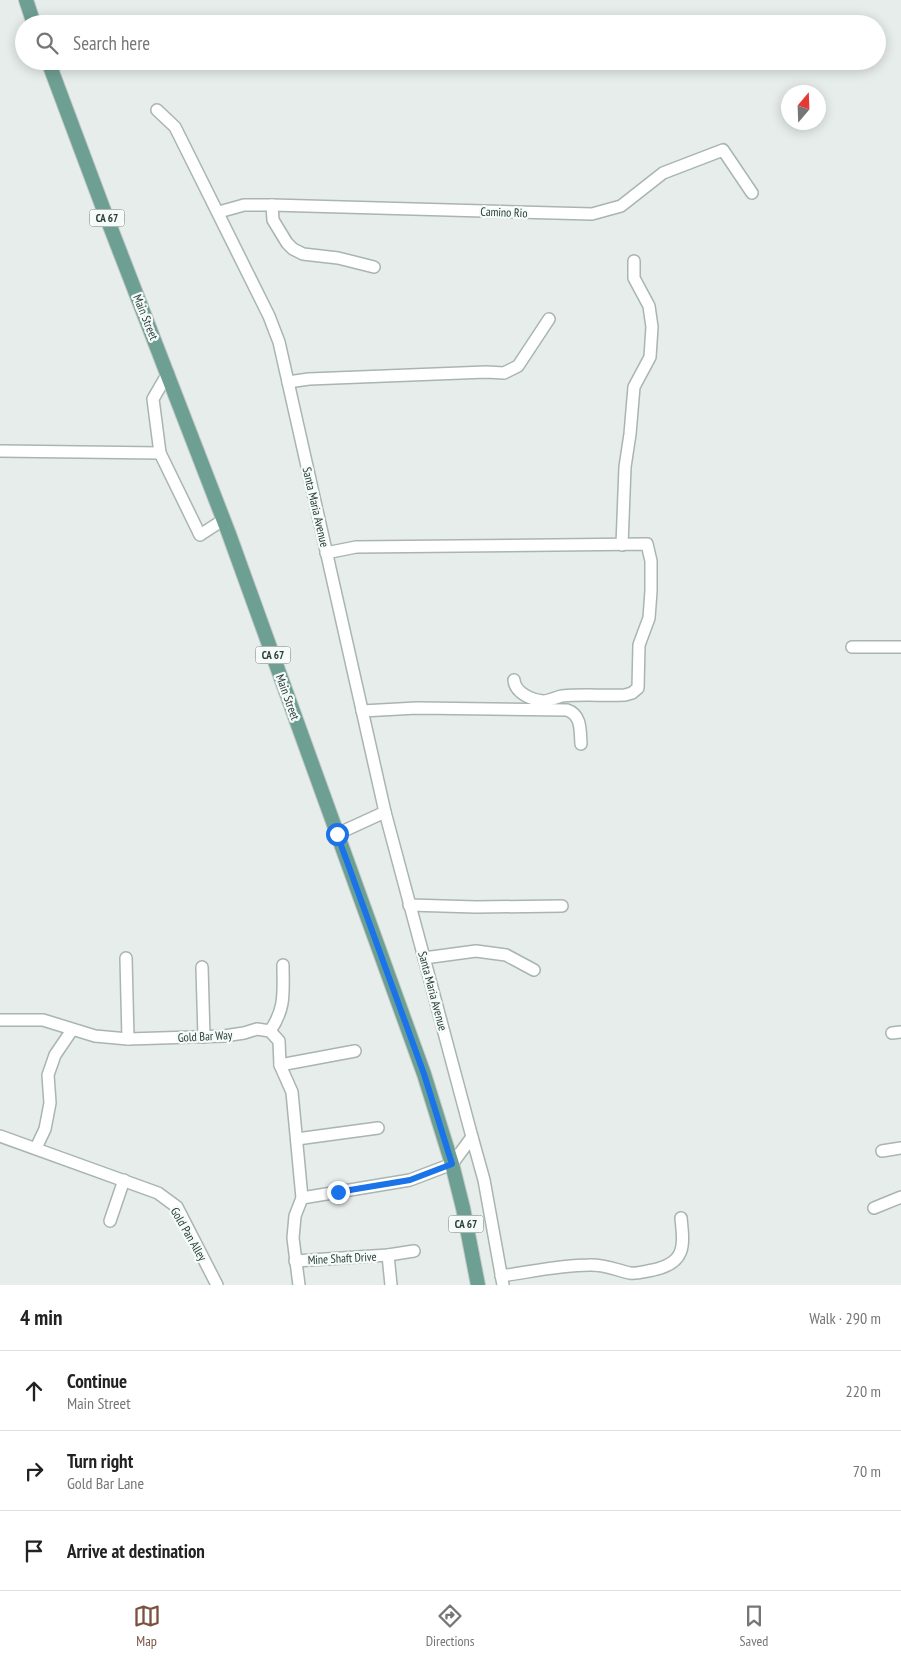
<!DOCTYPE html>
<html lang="en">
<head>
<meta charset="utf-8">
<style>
	:root { --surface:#fff; --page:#f6f6f6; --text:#222; --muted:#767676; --line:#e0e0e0; --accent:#7b5142 }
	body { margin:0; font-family:"PT Sans Narrow",sans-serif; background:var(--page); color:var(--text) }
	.compass { position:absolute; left:781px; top:85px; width:45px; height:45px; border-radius:50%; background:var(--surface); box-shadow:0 2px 12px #0003; rotate:19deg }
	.stop { position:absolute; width:15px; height:15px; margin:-11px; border:4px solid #1a73e8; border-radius:50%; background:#fff }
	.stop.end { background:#1a73e8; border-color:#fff; box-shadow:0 1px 5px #0008 }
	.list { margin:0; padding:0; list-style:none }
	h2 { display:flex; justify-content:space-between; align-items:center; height:65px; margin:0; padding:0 20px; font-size:21px }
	h2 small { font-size:16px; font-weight:400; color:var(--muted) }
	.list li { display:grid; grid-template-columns:32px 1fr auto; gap:15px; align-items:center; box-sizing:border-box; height:80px; padding:0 20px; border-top:1px solid var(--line) }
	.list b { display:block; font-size:19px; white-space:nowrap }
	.list p { margin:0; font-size:16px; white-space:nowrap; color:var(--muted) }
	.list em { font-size:16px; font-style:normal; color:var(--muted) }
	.icon { flex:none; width:28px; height:28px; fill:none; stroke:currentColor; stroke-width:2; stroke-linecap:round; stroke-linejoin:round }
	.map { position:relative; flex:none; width:901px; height:1285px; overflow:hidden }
	.search { position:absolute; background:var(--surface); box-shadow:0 2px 12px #0003; left:15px; right:15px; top:15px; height:55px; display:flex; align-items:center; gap:12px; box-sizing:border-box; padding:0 18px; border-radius:28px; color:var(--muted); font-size:19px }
	.sheet { height:305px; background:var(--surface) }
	nav { display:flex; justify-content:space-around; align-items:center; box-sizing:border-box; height:70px; border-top:1px solid var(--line); background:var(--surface); font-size:14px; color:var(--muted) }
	nav a { display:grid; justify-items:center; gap:2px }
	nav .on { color:var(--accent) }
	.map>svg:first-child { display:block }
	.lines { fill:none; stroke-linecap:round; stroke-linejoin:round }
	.minor-casing { stroke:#a9b5b1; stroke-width:14 }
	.major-casing { stroke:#c2c9c7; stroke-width:16 }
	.minor { stroke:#fff; stroke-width:11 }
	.major { stroke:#6e9f93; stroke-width:14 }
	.route { stroke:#1a73e8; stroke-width:6 }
	.labels { text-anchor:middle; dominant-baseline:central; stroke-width:4.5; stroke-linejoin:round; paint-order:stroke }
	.shield { fill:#f6faf8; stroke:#647672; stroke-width:1 }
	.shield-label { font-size:11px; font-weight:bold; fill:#263e38 }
	.street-label { font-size:12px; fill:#263e38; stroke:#f6faf8 }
</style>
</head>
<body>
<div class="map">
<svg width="901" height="1285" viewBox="0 0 901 1285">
	<rect width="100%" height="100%" fill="#e6edea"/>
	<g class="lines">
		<defs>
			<g id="minor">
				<path d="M157,110L175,127L269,316L279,342L385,812L472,1137L452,1164L410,1180L302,1198"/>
				<path d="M272,205L273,220L287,243L293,249L303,254L338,258L374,267"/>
				<path d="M219,212L244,205H272L592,214L621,206L663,173L723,150L752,193"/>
				<path d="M168,373L153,399L160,453L200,535L223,520"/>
				<path d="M288,382L309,379L486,372L504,373L518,366L549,319"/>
				<path d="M0,451L160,453"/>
				<path d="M622,545L625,467L630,434L634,387L650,357L652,327L649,306L634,278V261"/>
				<path d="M326,553L356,547L647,544L651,561V591L649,618L639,645L638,688L632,693L625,695C604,696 583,694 562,696C556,697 550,701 543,701C532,700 515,693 514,680"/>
				<path d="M852,647H901"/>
				<path d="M362,711L417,708L567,710C582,715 580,731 581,744"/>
				<path d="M337,834L385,812"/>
				<path d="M409,905L476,907L562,906"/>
				<path d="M126,958L128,1039"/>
				<path d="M424,958L476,951L506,955L534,970"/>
				<path d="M202,967L204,1037"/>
				<path d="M0,1020H43L95,1036L128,1039L224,1036L244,1033L257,1029L270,1031L279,1041L280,1065L292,1092L302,1198L295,1216L293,1238L299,1285"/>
				<path d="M270,1031C286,1008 283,992 283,965"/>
				<path d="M892,1033L901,1032"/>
				<path d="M280,1065L355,1051"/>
				<path d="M0,1136L158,1193L177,1207L217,1285"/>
				<path d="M472,1137L484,1180L503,1285"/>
				<path d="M297,1139L378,1128"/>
				<path d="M36,1148L45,1129L50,1103L48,1075L55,1055L72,1030"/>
				<path d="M882,1151L901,1148"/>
				<path d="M874,1208L901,1197"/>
				<path d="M110,1221L124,1180"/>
				<path d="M388,1255L391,1285"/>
				<path d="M295,1261L388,1255L414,1251"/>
				<path d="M501,1276C530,1272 560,1265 589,1265C604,1264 616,1270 630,1273C637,1274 646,1271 653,1270C686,1263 684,1246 681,1218"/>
			</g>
			<g id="major">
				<path d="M26,0L34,24"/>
				<path d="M48,61L103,208L229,534L424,1074L452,1164L463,1208L478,1285"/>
			</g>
		</defs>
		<use href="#minor" class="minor-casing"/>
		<use href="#major" class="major-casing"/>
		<use href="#minor" class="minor"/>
		<use href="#major" class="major"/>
	</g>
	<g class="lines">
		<path class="route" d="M337,834L424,1074L452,1164L410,1180L338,1192"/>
	</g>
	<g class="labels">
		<g class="shield">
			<rect x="89.5" y="209.5" width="35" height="17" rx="4"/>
			<rect x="255.5" y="646.5" width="35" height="17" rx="4"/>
			<rect x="448.5" y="1215.5" width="35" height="17" rx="4"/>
		</g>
		<g class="shield-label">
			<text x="107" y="218">CA 67</text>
			<text x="273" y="655">CA 67</text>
			<text x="466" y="1224">CA 67</text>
		</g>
		<g class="street-label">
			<text transform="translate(504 212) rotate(2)">Camino Rio</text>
			<text transform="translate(146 317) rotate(68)">Main Street</text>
			<text transform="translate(316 507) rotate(77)">Santa Maria Avenue</text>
			<text transform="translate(288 697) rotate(70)">Main Street</text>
			<text transform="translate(433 991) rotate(75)">Santa Maria Avenue</text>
			<text transform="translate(205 1036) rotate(-3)">Gold Bar Way</text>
			<text transform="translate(189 1234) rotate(60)">Gold Pan Alley</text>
			<text transform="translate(342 1258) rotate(-3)">Mine Shaft Drive</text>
		</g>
	</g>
</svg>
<svg class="compass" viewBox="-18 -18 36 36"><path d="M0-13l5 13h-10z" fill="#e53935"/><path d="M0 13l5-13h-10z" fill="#767676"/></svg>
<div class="stop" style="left:337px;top:834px"></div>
<div class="stop end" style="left:338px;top:1192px"></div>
<div class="search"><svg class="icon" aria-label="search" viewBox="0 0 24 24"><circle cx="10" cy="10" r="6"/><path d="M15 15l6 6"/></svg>Search here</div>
</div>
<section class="sheet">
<h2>4 min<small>Walk · 290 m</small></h2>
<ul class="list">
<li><svg class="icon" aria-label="ahead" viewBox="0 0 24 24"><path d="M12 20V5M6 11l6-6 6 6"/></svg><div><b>Continue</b><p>Main Street</p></div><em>220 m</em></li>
<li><svg class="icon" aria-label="right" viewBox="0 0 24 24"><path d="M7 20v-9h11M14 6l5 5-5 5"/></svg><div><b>Turn right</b><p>Gold Bar Lane</p></div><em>70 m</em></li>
<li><svg class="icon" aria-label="arrive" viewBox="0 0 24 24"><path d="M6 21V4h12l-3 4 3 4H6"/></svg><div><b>Arrive at destination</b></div></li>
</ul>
</section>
<nav>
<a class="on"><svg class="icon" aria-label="map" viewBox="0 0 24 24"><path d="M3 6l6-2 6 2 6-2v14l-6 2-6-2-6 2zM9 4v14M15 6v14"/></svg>Map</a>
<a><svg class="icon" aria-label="directions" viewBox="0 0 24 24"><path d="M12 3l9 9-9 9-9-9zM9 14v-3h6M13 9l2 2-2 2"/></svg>Directions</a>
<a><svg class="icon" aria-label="saved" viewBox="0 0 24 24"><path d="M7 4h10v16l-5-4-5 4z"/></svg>Saved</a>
</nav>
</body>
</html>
